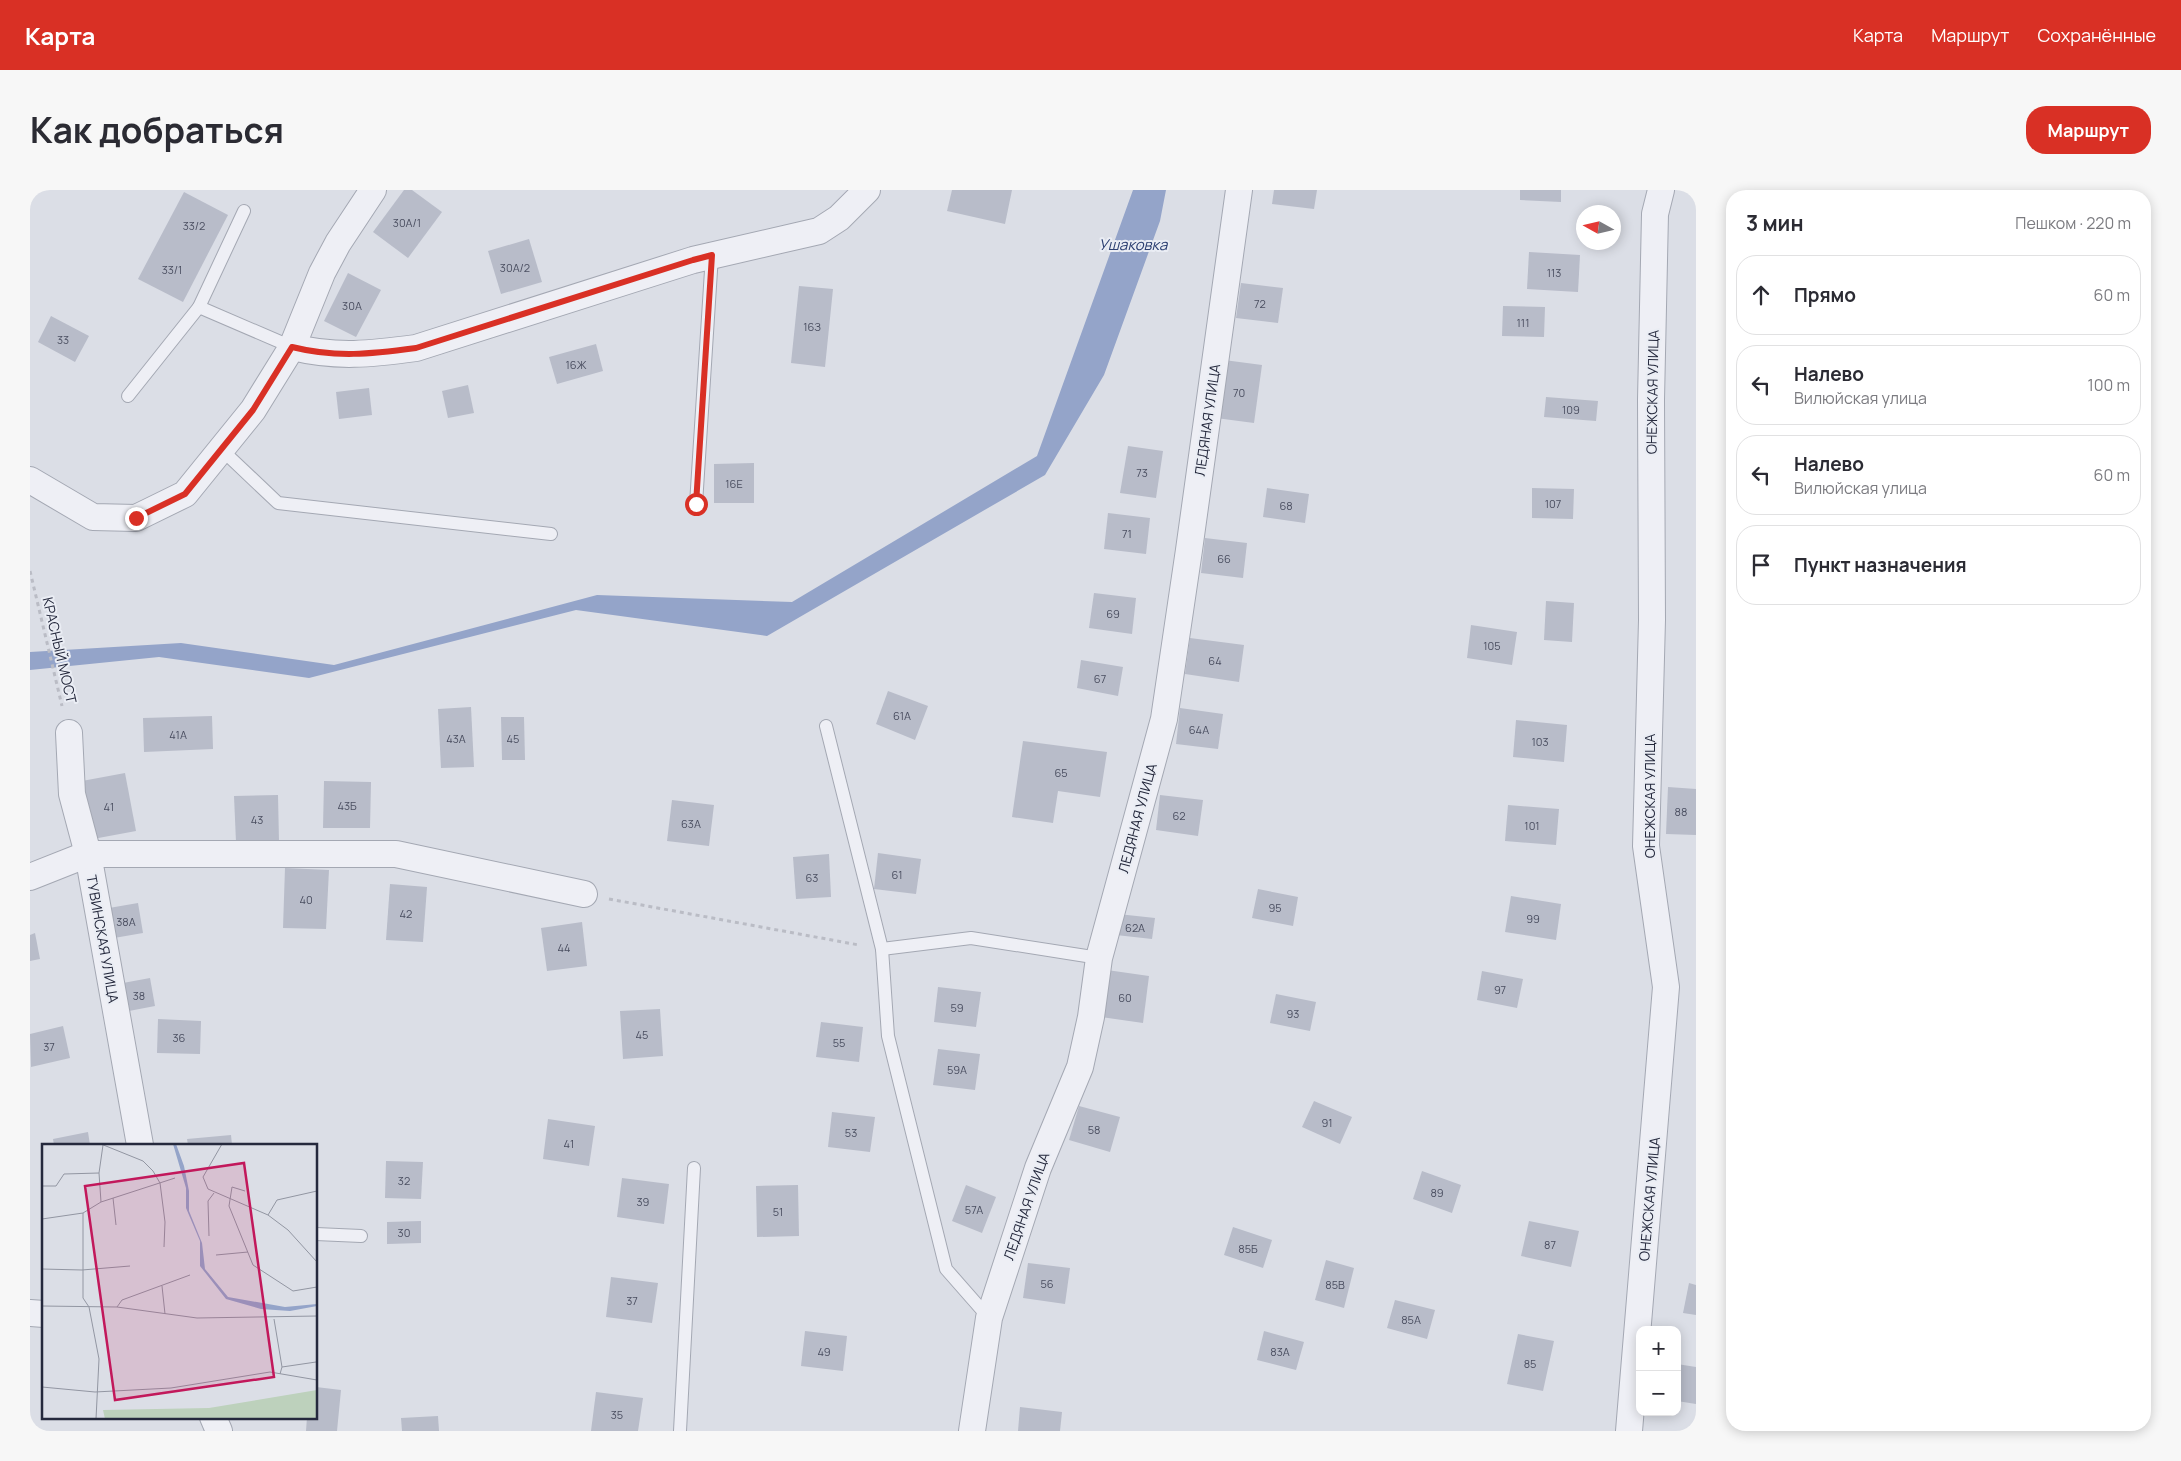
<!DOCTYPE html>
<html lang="ru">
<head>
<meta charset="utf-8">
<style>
	:root { --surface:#fff; --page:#f7f7f7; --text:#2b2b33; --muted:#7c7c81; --line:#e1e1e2; --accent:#d93025 }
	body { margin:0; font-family:Manrope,sans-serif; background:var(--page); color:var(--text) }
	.controls { position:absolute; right:15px; bottom:15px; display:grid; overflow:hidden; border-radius:10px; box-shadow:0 2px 12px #0003 }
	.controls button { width:45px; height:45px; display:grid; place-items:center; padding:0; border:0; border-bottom:1px solid var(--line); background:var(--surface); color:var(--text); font:25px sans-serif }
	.compass { position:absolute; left:1546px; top:15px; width:45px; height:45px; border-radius:50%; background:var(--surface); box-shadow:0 2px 12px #0003; rotate:278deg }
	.stop { position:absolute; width:15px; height:15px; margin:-11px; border:4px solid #d93025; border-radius:50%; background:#fff }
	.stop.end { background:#d93025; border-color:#fff; box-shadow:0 1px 5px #0008 }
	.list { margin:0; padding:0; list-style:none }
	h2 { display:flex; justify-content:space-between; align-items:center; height:65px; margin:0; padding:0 20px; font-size:21px }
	h2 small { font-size:16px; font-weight:400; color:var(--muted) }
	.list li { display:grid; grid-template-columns:32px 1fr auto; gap:15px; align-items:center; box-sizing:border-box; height:80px; margin:0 10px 10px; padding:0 10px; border:1px solid var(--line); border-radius:20px }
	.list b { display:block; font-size:19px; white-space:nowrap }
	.list p { margin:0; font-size:16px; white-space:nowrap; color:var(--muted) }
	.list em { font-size:16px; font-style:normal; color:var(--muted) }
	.icon { flex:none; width:28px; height:28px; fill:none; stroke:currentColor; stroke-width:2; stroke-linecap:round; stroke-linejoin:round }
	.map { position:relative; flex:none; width:1666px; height:1241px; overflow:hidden; border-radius:20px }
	header { display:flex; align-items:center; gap:30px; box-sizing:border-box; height:70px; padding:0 25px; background:var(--accent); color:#fff }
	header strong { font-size:24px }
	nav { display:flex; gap:28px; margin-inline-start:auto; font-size:18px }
	.intro { display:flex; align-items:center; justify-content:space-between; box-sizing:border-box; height:120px; padding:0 30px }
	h1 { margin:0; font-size:35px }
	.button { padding:12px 22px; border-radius:20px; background:var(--accent); color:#fff; font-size:18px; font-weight:700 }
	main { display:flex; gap:30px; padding:0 30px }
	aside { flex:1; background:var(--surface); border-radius:20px; box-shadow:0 2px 12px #0003 }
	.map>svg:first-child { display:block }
	.water { fill:#94a4c9 }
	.building { fill:#b8bcc9 }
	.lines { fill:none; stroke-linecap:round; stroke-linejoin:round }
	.lane-casing { stroke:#a4a8b3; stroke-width:14 }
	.street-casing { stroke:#a4a8b3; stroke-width:28 }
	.path { stroke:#babcc5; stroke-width:3; stroke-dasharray:4 4; stroke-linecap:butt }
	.lane { stroke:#eeeff5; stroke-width:12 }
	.street { stroke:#eeeff5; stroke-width:26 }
	.route { stroke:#d93025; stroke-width:6 }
	.labels { text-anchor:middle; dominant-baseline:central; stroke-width:4; stroke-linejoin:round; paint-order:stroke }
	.number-label { font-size:11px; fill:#4a4e60 }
	.street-label { font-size:14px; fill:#25293d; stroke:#eaedf4 }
	.water-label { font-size:15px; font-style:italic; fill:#2d4072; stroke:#eaedf4 }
	.inset-road { fill:none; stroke:#9296a2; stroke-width:1 }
	.view { fill:#c2185b; fill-opacity:0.15; stroke:#c2185b; stroke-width:2.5 }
	.inset-edge { fill:none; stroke:#25293d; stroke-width:2.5 }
</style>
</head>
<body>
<header>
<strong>Карта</strong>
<nav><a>Карта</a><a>Маршрут</a><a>Сохранённые</a></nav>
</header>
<div class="intro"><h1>Как добраться</h1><a class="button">Маршрут</a></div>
<main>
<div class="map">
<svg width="1666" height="1241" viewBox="0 0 1666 1241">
	<rect width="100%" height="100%" fill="#dbdee6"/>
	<path class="water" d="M1103,0H1136L1130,31L1074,185L1015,285L737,446L546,420L279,488L129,467L0,480V462L151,453L304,475L567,405L762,412L1007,266Z"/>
	<g class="building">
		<path d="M374,0H382L412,22L378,68L343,42Z"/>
		<path d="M922,0H982L975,34L917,21Z"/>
		<path d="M1244,0H1287L1284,19L1242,14Z"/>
		<path d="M1490,0H1531V12L1490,10Z"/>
		<path d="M154,2L198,25L153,112L108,89Z"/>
		<path d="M499,49L512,92L471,104L458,61Z"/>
		<path d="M1499,62L1550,65L1548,102L1497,99Z"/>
		<path d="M318,83L351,100L326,147L294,131Z"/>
		<path d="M1211,93L1253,98L1248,133L1206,128Z"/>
		<path d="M769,96L803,99L795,177L761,173Z"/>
		<path d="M1473,116L1515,117L1514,147L1472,146Z"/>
		<path d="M21,126L59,146L45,172L8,152Z"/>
		<path d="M566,154L573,181L527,194L519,167Z"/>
		<path d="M1194,170L1232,175L1224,233L1186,228Z"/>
		<path d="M438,195L444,223L418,228L412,201Z"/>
		<path d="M339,198L342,225L309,229L306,202Z"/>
		<path d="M1516,207L1568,211L1566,231L1514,227Z"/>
		<path d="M1098,256L1133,261L1126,308L1090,303Z"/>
		<path d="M724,273V313H684V274Z"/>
		<path d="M1237,298L1279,304L1275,333L1233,327Z"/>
		<path d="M1502,298L1544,299L1543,329L1502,328Z"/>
		<path d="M1078,323L1120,328L1116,364L1074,359Z"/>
		<path d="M1175,348L1217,353L1213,388L1171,383Z"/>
		<path d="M1064,403L1106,408L1102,444L1059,438Z"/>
		<path d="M1516,411L1544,413L1542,452L1514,450Z"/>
		<path d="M1441,435L1487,442L1482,475L1437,468Z"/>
		<path d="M1160,448L1214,455L1209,492L1155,484Z"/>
		<path d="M1051,470L1093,477L1088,506L1047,498Z"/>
		<path d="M858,501L898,516L885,550L846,534Z"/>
		<path d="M441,517L444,577L411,578L408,519Z"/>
		<path d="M1150,518L1193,524L1188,559L1146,554Z"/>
		<path d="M182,526L183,559L114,562L113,528Z"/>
		<path d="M471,527H494L495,570H472Z"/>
		<path d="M1486,530L1537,535L1534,572L1483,567Z"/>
		<path d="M993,551L1077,562L1070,607L1028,601L1023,633L982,627Z"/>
		<path d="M95,583L106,641L63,649L52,591Z"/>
		<path d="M294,591L341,592L340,638H293Z"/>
		<path d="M1638,597L1666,599V645L1636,644Z"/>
		<path d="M248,605L249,652H206L204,606Z"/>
		<path d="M1130,605L1173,610L1168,646L1126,640Z"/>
		<path d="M642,610L684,615L679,656L637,651Z"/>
		<path d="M1478,615L1529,619L1526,655L1475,651Z"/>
		<path d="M848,663L891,669L886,704L844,699Z"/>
		<path d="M799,664L801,707L766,709L763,667Z"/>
		<path d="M255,678L299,680L296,739L253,738Z"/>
		<path d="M360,694L397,697L393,752L356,750Z"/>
		<path d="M1228,699L1268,707L1263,736L1222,728Z"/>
		<path d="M1481,706L1531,714L1526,750L1475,742Z"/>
		<path d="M108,713L113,743L84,748L79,718Z"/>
		<path d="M1088,724L1125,728L1122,749L1086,745Z"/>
		<path d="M552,732L557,776L517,781L511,738Z"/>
		<path d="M5,743L10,769L0,771V745Z"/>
		<path d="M1077,780L1119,786L1113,833L1071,827Z"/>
		<path d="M1452,781L1493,789L1487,818L1447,810Z"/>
		<path d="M120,788L125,816L99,821L93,793Z"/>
		<path d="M908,797L951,802L946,837L904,832Z"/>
		<path d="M1246,804L1286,812L1280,841L1240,833Z"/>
		<path d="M630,819L633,866L593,869L590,821Z"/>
		<path d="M128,829L171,831L170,864L127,863Z"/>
		<path d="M791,832L833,837L829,872L786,867Z"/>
		<path d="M33,836L40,868L1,877L0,844Z"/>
		<path d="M908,859L950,864L945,900L903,895Z"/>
		<path d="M1284,911L1322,927L1310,954L1272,937Z"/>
		<path d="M1049,916L1090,927L1080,962L1039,950Z"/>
		<path d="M802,922L845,927L840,962L798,957Z"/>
		<path d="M518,929L565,936L559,976L513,969Z"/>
		<path d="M58,942L60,955H24L23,949Z"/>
		<path d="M201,945L202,955H158L157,949Z"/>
		<path d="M356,971L393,972L391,1009L355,1008Z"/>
		<path d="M1392,981L1431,995L1422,1023L1383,1009Z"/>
		<path d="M592,988L639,994L634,1034L587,1027Z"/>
		<path d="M768,995L769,1046L727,1047L726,996Z"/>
		<path d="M936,995L966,1007L952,1043L922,1031Z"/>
		<path d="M391,1031V1053L357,1054V1032Z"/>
		<path d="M1499,1031L1549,1041L1541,1077L1491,1066Z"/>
		<path d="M1203,1037L1242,1050L1233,1078L1194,1065Z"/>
		<path d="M1296,1070L1324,1078L1314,1118L1285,1110Z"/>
		<path d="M998,1073L1040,1078L1035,1114L993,1108Z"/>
		<path d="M581,1087L628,1093L622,1133L576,1127Z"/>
		<path d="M1659,1093L1666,1095V1125L1653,1123Z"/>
		<path d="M1365,1110L1405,1120L1397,1149L1357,1138Z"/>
		<path d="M775,1141L817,1146L813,1181L771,1176Z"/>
		<path d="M1234,1141L1274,1152L1266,1180L1227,1170Z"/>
		<path d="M1488,1144L1524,1151L1513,1201L1477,1194Z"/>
		<path d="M1647,1174L1666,1177V1214L1647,1211Z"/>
		<path d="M286,1197L311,1200L307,1241H276L277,1227H286Z"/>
		<path d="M566,1202L613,1208L608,1241H561Z"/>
		<path d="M990,1217L1032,1222L1030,1241H988Z"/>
		<path d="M408,1226L409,1241H372L371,1228Z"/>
	</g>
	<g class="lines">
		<defs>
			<g id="lane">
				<path d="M214,21L169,117L262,157"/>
				<path d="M98,206L169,117"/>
				<path d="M191,259L248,313L521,344"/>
				<path d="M666,314L682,65"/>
				<path d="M796,536L852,759L858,846L916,1079L959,1128"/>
				<path d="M852,759L941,748L1069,768"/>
				<path d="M286,1044L331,1046"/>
				<path d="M650,1241L664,978"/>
			</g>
			<g id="street">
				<path d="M262,157C306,168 342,164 386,158L663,70L789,41L809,28L837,0"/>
				<path d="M0,290L63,327L106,328L155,304L223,220L262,157L292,83L308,53L343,0"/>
				<path d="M39,543L42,604L58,664L110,955"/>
				<path d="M0,687L58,664H366L554,704"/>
				<path d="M0,1123L14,1124"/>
				<path d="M183,1227L189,1241"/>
				<path d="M942,1241L959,1128L1008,978L1050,877L1061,827L1069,768L1134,529L1159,360L1209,0"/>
				<path d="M1599,1241L1636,797L1616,656L1622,430L1621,210L1625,24L1631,0"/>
			</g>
		</defs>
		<use href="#lane" class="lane-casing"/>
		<use href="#street" class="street-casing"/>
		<g class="path">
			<path d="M0,381L32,516"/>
			<path d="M579,709L829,755"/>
		</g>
		<use href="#lane" class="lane"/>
		<use href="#street" class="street"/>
	</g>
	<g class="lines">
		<path class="route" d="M106,328L155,304L223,220L262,157C306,168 341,164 386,158L663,70L682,65L666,314"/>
	</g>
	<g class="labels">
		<g class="number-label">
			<text x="377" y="32">30А/1</text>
			<text x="164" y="35">33/2</text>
			<text x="485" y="77">30А/2</text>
			<text x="142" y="79">33/1</text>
			<text x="1524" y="82">113</text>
			<text x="1230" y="113">72</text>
			<text x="322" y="115">30А</text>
			<text x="1493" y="132">111</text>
			<text x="782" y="136">16З</text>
			<text x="33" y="149">33</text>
			<text x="546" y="174">16Ж</text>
			<text x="1209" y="202">70</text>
			<text x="1541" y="219">109</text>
			<text x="1112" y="282">73</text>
			<text x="704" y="293">16Е</text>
			<text x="1523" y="313">107</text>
			<text x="1256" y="315">68</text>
			<text x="1097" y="343">71</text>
			<text x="1194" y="368">66</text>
			<text x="1083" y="423">69</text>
			<text x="1462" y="455">105</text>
			<text x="1185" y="470">64</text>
			<text x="1070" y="488">67</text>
			<text x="872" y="525">61А</text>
			<text x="1169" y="539">64А</text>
			<text x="148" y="544">41А</text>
			<text x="426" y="548">43А</text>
			<text x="483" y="548">45</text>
			<text x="1510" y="551">103</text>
			<text x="1031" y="582">65</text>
			<text x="317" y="615">43Б</text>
			<text x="79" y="616">41</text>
			<text x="1651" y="621">88</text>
			<text x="1149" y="625">62</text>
			<text x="227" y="629">43</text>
			<text x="661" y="633">63А</text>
			<text x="1502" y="635">101</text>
			<text x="867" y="684">61</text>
			<text x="782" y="687">63</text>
			<text x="276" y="709">40</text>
			<text x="1245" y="717">95</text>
			<text x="376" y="723">42</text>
			<text x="1503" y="728">99</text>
			<text x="96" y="731">38А</text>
			<text x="1105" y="737">62А</text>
			<text x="534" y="757">44</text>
			<text x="1470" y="799">97</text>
			<text x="109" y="805">38</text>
			<text x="1095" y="807">60</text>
			<text x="927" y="817">59</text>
			<text x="1263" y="823">93</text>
			<text x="612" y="844">45</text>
			<text x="149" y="847">36</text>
			<text x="809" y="852">55</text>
			<text x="19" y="856">37</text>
			<text x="927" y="879">59А</text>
			<text x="1297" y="932">91</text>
			<text x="1064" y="939">58</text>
			<text x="821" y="942">53</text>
			<text x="539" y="953">41</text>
			<text x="374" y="990">32</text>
			<text x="1407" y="1002">89</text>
			<text x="613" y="1011">39</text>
			<text x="944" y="1019">57А</text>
			<text x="748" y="1021">51</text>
			<text x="374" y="1042">30</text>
			<text x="1520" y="1054">87</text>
			<text x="1218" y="1058">85Б</text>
			<text x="1017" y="1093">56</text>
			<text x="1305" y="1094">85В</text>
			<text x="602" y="1110">37</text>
			<text x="1381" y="1129">85А</text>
			<text x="794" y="1161">49</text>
			<text x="1250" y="1161">83А</text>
			<text x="1500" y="1173">85</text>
			<text x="587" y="1224">35</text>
		</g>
		<g class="street-label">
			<text transform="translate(1622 202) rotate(-89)">ОНЕЖСКАЯ УЛИЦА</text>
			<text transform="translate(1177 230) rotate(-82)">ЛЕДЯНАЯ УЛИЦА</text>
			<text transform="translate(30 460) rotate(77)">КРАСНЫЙ МОСТ</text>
			<text transform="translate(1619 606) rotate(-90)">ОНЕЖСКАЯ УЛИЦА</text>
			<text transform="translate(1107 628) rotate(-75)">ЛЕДЯНАЯ УЛИЦА</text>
			<text transform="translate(73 749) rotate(80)">ТУВИНСКАЯ УЛИЦА</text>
			<text transform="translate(1619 1009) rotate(-85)">ОНЕЖСКАЯ УЛИЦА</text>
			<text transform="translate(996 1016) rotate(-71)">ЛЕДЯНАЯ УЛИЦА</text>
		</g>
		<g class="water-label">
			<text x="1103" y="54">Ушаковка</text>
		</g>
	</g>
	<g transform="translate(12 954)">
		<rect width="275" height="275" fill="#dbdee6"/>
		<path d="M275,246V275H63L61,266L167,264Z" fill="#bdd1bc"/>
		<path d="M131,0H134L142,22L147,47V67L160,99L163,125L186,153L243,163L275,160V162L248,167L219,165L184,155L158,122V97L144,64V44Z" fill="#94a4c9"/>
		<path class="inset-road" d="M59,0L101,17L111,27L118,39L123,78L122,103M180,0L161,33L166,45L226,71L246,86L275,118M0,42H14L22,30L57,29M203,47L190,43L187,62L211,121L251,147L275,143M71,54L74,81M59,58L57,29L61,1M41,69V154L47,163L57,215L54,275M226,71L235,56L275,47M0,75L41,69L59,58L133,34M167,92L166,57L172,49M174,111L206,108M0,125L40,126L88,122M120,142L123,170M0,162L75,163L155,174L275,172M75,163L80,156L148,131M232,175L240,223L238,230M240,223L274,218M0,243L53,248L129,244L228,228L275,236"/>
		<path class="view" d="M202,19L232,233L73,256L43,42Z"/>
		<rect width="275" height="275" class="inset-edge"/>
	</g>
</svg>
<div class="controls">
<button>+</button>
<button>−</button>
</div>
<svg class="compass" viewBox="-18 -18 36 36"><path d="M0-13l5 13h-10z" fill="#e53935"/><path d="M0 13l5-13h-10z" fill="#7c7c81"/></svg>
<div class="stop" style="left:666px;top:314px"></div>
<div class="stop end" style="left:106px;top:328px"></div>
</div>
<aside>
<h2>3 мин<small>Пешком · 220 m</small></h2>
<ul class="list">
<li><svg class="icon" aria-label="ahead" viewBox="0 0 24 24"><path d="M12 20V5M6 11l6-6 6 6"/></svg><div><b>Прямо</b></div><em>60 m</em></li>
<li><svg class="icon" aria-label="left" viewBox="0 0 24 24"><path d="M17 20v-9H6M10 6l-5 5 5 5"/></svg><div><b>Налево</b><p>Вилюйская улица</p></div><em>100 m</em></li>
<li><svg class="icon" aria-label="left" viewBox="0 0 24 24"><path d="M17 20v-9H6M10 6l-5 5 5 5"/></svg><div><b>Налево</b><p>Вилюйская улица</p></div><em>60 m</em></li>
<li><svg class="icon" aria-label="arrive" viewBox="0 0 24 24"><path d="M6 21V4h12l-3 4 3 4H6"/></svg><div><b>Пункт назначения</b></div></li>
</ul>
</aside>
</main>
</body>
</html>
